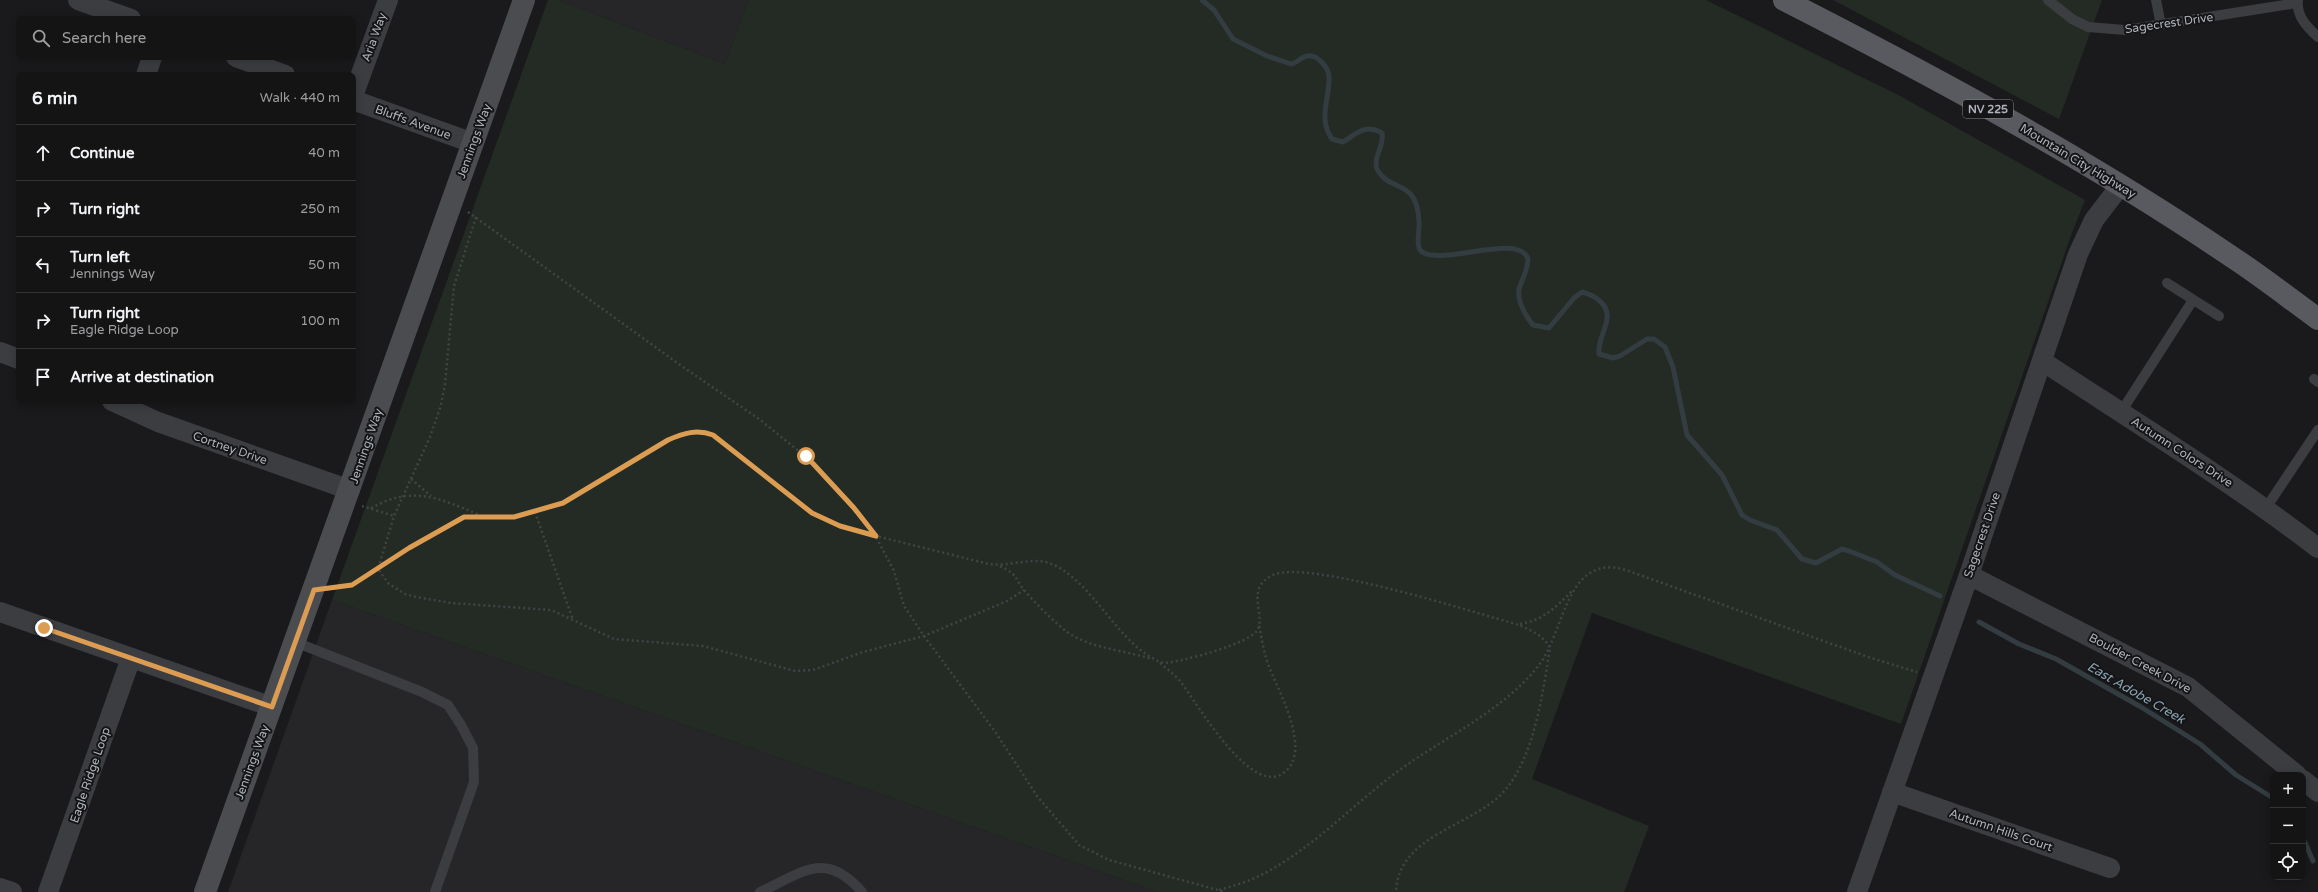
<!DOCTYPE html>
<html lang="en">
<head>
<meta charset="utf-8">
<style>
	:root { --surface:#141415; --page:#212122; --text:#f1f3f6; --muted:#9d9ea0; --line:#333334 }
	body { margin:0; font-family:"Varela Round",sans-serif; background:var(--page); color:var(--text) }
	.controls { position:absolute; right:12px; bottom:12px; display:grid; overflow:hidden; border-radius:8px; box-shadow:0 2px 10px #0003 }
	.controls button { width:36px; height:36px; display:grid; place-items:center; padding:0; border:0; border-bottom:1px solid var(--line); background:var(--surface); color:var(--text); font:20px sans-serif }
	.stop { position:absolute; width:12px; height:12px; margin:-9px; border:3px solid #dc9d52; border-radius:50%; background:#fff }
	.stop.end { background:#dc9d52; border-color:#fff; box-shadow:0 1px 4px #0008 }
	.list { margin:0; padding:0; list-style:none }
	h2 { display:flex; justify-content:space-between; align-items:center; height:52px; margin:0; padding:0 16px; font-size:17px }
	h2 small { font-size:13px; font-weight:400; color:var(--muted) }
	.list li { display:grid; grid-template-columns:26px 1fr auto; gap:12px; align-items:center; box-sizing:border-box; height:56px; padding:0 16px; border-top:1px solid var(--line) }
	.list b { display:block; font-size:15px; white-space:nowrap }
	.list p { margin:0; font-size:13px; white-space:nowrap; color:var(--muted) }
	.list em { font-size:13px; font-style:normal; color:var(--muted) }
	.icon { flex:none; width:22px; height:22px; fill:none; stroke:currentColor; stroke-width:2; stroke-linecap:round; stroke-linejoin:round }
	.map { position:relative; flex:none; width:2318px; height:892px; overflow:hidden }
	.search { position:absolute; background:var(--surface); box-shadow:0 2px 10px #0003; left:16px; top:16px; width:340px; height:44px; display:flex; align-items:center; gap:10px; box-sizing:border-box; padding:0 14px; border-radius:8px; color:var(--muted); font-size:15px }
	.panel { position:absolute; background:var(--surface); box-shadow:0 2px 10px #0003; left:16px; top:72px; width:340px; height:332px; border-radius:8px }
	.map>svg:first-child { display:block }
	.built { fill:#262629 }
	.green { fill:#242b24 }
	.lines { fill:none; stroke-linecap:round; stroke-linejoin:round }
	.stream { stroke:#333c40; stroke-width:5 }
	.path { stroke:#414447; stroke-width:2.5; stroke-dasharray:2 3; stroke-linecap:butt }
	.lane { stroke:#3b3d40; stroke-width:10 }
	.street { stroke:#3b3d40; stroke-width:20 }
	.secondary { stroke:#4a4c50; stroke-width:22 }
	.primary { stroke:#585a5f; stroke-width:22 }
	.route { stroke:#dc9d52; stroke-width:5 }
	.labels { text-anchor:middle; dominant-baseline:central; stroke-width:4; stroke-linejoin:round; paint-order:stroke }
	.shield { fill:#151517; stroke:#808489; stroke-width:1 }
	.shield-label { font-size:11px; font-weight:bold; fill:#aeb3ba }
	.street-label { font-size:12px; fill:#aeb3ba; stroke:#151517 }
	.water-label { font-size:13px; font-style:italic; fill:#8aa3b0; stroke:#151517 }
</style>
</head>
<body>
<div class="map">
<svg width="2318" height="892" viewBox="0 0 2318 892">
	<rect width="100%" height="100%" fill="#1a1a1c"/>
	<g class="built">
		<path d="M558,0H748L725,64Z"/>
		<path d="M332,600L1158,892H228Z"/>
	</g>
	<g class="green">
		<path d="M548,0H558L725,64L748,0H1706L1900,96L2085,200L2072,233L1901,724L1592,613L1532,779L1649,826L1624,892H1158L332,600Z"/>
		<path d="M1833,0H2102L2059,119Z"/>
	</g>
	<g class="lines">
		<g class="stream">
			<path d="M1202,0L1214,10L1233,39L1267,56L1291,64C1297,63 1301,57 1307,56C1318,54 1330,69 1329,79C1329,101 1318,119 1332,139L1343,142C1359,132 1365,124 1382,133C1385,146 1371,159 1378,171C1392,193 1417,178 1419,222C1420,231 1414,249 1424,253C1448,264 1519,233 1528,259C1528,270 1522,279 1519,289C1517,301 1526,316 1533,325L1549,328L1574,298L1582,292C1590,294 1596,297 1602,303C1616,319 1597,335 1599,354L1613,358L1620,356L1647,339H1654L1665,347L1673,367L1687,435L1722,475L1742,515L1750,520L1777,530L1802,559L1816,563L1842,549L1849,551L1877,562L1895,575L1940,596"/>
			<path d="M1979,622L2019,644L2056,659L2141,707L2200,744L2236,775L2273,798"/>
			<path d="M2303,838L2313,861"/>
		</g>
		<g class="path">
			<path d="M468,212L683,367L759,419L805,456L823,473L873,531L894,571L904,606L924,636L996,733L1037,796L1079,845L1109,860L1225,892"/>
			<path d="M476,217L454,286L445,384L441,405L430,437L394,516L378,569L389,584L405,594L416,597L451,603L551,610L614,639L703,646L795,671L813,670L863,652L924,636L1007,601L1024,590"/>
			<path d="M411,479L431,496"/>
			<path d="M362,506L394,516"/>
			<path d="M371,508C414,485 438,498 480,515"/>
			<path d="M535,512L573,620"/>
			<path d="M1000,566C1020,576 1013,577 1025,591C1037,605 1052,620 1067,632C1092,649 1124,650 1152,659"/>
			<path d="M335,588L352,585L409,548L464,517H514L563,503L669,440C687,432 702,429 720,440L812,513L829,522L876,536L989,564C1008,567 1031,557 1049,563C1093,579 1118,647 1163,663C1178,663 1253,643 1258,629C1265,612 1245,588 1273,575C1307,559 1476,613 1519,625C1532,631 1543,635 1550,648C1543,691 1535,754 1506,789C1475,827 1398,833 1396,892"/>
			<path d="M1520,624C1544,620 1556,607 1573,590"/>
			<path d="M1160,663C1167,669 1174,674 1180,681C1197,702 1255,806 1288,769C1295,761 1296,750 1295,741C1292,715 1280,693 1270,669C1264,655 1262,640 1259,625"/>
			<path d="M1219,890C1233,886 1247,882 1259,876C1312,850 1354,803 1401,769C1447,736 1504,710 1539,665C1565,631 1566,552 1626,570L1871,658L1917,672"/>
		</g>
		<g class="lane">
			<path d="M2048,0L2072,19L2088,27L2125,30L2297,3"/>
			<path d="M2156,0L2161,25"/>
			<path d="M2298,0C2296,16 2307,27 2318,37"/>
			<path d="M2167,283L2219,316"/>
			<path d="M2314,379L2318,382"/>
			<path d="M2121,412L2193,300"/>
			<path d="M2266,508L2318,430"/>
			<path d="M295,642L422,692L448,705L461,725L473,748L474,782L435,892"/>
			<path d="M760,892C802,873 825,849 862,892"/>
		</g>
		<g class="street">
			<path d="M78,0L131,19"/>
			<path d="M236,57L285,75"/>
			<path d="M146,75L152,57"/>
			<path d="M353,96L388,0"/>
			<path d="M353,100L473,143"/>
			<path d="M0,352L19,359"/>
			<path d="M2042,361C2135,422 2229,480 2318,548"/>
			<path d="M112,401L158,422L350,490"/>
			<path d="M1969,575L2188,687L2297,775"/>
			<path d="M0,612L272,707"/>
			<path d="M2303,780L2318,792"/>
			<path d="M1892,792L2110,868"/>
			<path d="M0,888L12,892"/>
			<path d="M48,892L131,658"/>
			<path d="M1857,892L1969,575L2078,254L2094,220L2120,186"/>
		</g>
		<path class="secondary" d="M205,892L524,0"/>
		<path class="primary" d="M1784,0C1937,78 2089,160 2232,257C2261,276 2289,298 2318,319"/>
	</g>
	<g class="lines">
		<path class="route" d="M44,628L272,707L314,590L352,585L409,548L464,517H514L563,503L668,440C684,433 697,429 713,435L812,513L840,526L876,536L854,508L806,456"/>
	</g>
	<g class="labels">
		<rect class="shield" x="1963" y="100" width="50" height="18" rx="3"/>
		<g class="shield-label">
			<text x="1988" y="109">NV 225</text>
		</g>
		<g class="street-label">
			<text transform="translate(2169 23) rotate(-8)">Sagecrest Drive</text>
			<text transform="translate(374 37) rotate(-70)">Aria Way</text>
			<text transform="translate(413 122) rotate(20)">Bluffs Avenue</text>
			<text transform="translate(474 141) rotate(-70)">Jennings Way</text>
			<text transform="translate(2078 161) rotate(31)">Mountain City Highway</text>
			<text transform="translate(366 446) rotate(-71)">Jennings Way</text>
			<text transform="translate(230 448) rotate(19)">Cortney Drive</text>
			<text transform="translate(2182 452) rotate(33)">Autumn Colors Drive</text>
			<text transform="translate(1982 535) rotate(-71)">Sagecrest Drive</text>
			<text transform="translate(2140 663) rotate(28)">Boulder Creek Drive</text>
			<text transform="translate(252 762) rotate(-70)">Jennings Way</text>
			<text transform="translate(90 775) rotate(-71)">Eagle Ridge Loop</text>
			<text transform="translate(2001 830) rotate(19)">Autumn Hills Court</text>
		</g>
		<g class="water-label">
			<text transform="translate(2136 693) rotate(30)">East Adobe Creek</text>
		</g>
	</g>
</svg>
<div class="controls">
<button>+</button>
<button>−</button>
<button><svg class="icon" aria-label="locate" viewBox="0 0 24 24"><circle cx="12" cy="12" r="6"/><path d="M12 2v4M12 18v4M2 12h4M18 12h4"/></svg></button>
</div>
<div class="stop" style="left:806px;top:456px"></div>
<div class="stop end" style="left:44px;top:628px"></div>
<div class="search"><svg class="icon" aria-label="search" viewBox="0 0 24 24"><circle cx="10" cy="10" r="6"/><path d="M15 15l6 6"/></svg>Search here</div>
<section class="panel">
<h2>6 min<small>Walk · 440 m</small></h2>
<ul class="list">
<li><svg class="icon" aria-label="ahead" viewBox="0 0 24 24"><path d="M12 20V5M6 11l6-6 6 6"/></svg><div><b>Continue</b></div><em>40 m</em></li>
<li><svg class="icon" aria-label="right" viewBox="0 0 24 24"><path d="M7 20v-9h11M14 6l5 5-5 5"/></svg><div><b>Turn right</b></div><em>250 m</em></li>
<li><svg class="icon" aria-label="left" viewBox="0 0 24 24"><path d="M17 20v-9H6M10 6l-5 5 5 5"/></svg><div><b>Turn left</b><p>Jennings Way</p></div><em>50 m</em></li>
<li><svg class="icon" aria-label="right" viewBox="0 0 24 24"><path d="M7 20v-9h11M14 6l5 5-5 5"/></svg><div><b>Turn right</b><p>Eagle Ridge Loop</p></div><em>100 m</em></li>
<li><svg class="icon" aria-label="arrive" viewBox="0 0 24 24"><path d="M6 21V4h12l-3 4 3 4H6"/></svg><div><b>Arrive at destination</b></div></li>
</ul>
</section>
</div>
</body>
</html>
